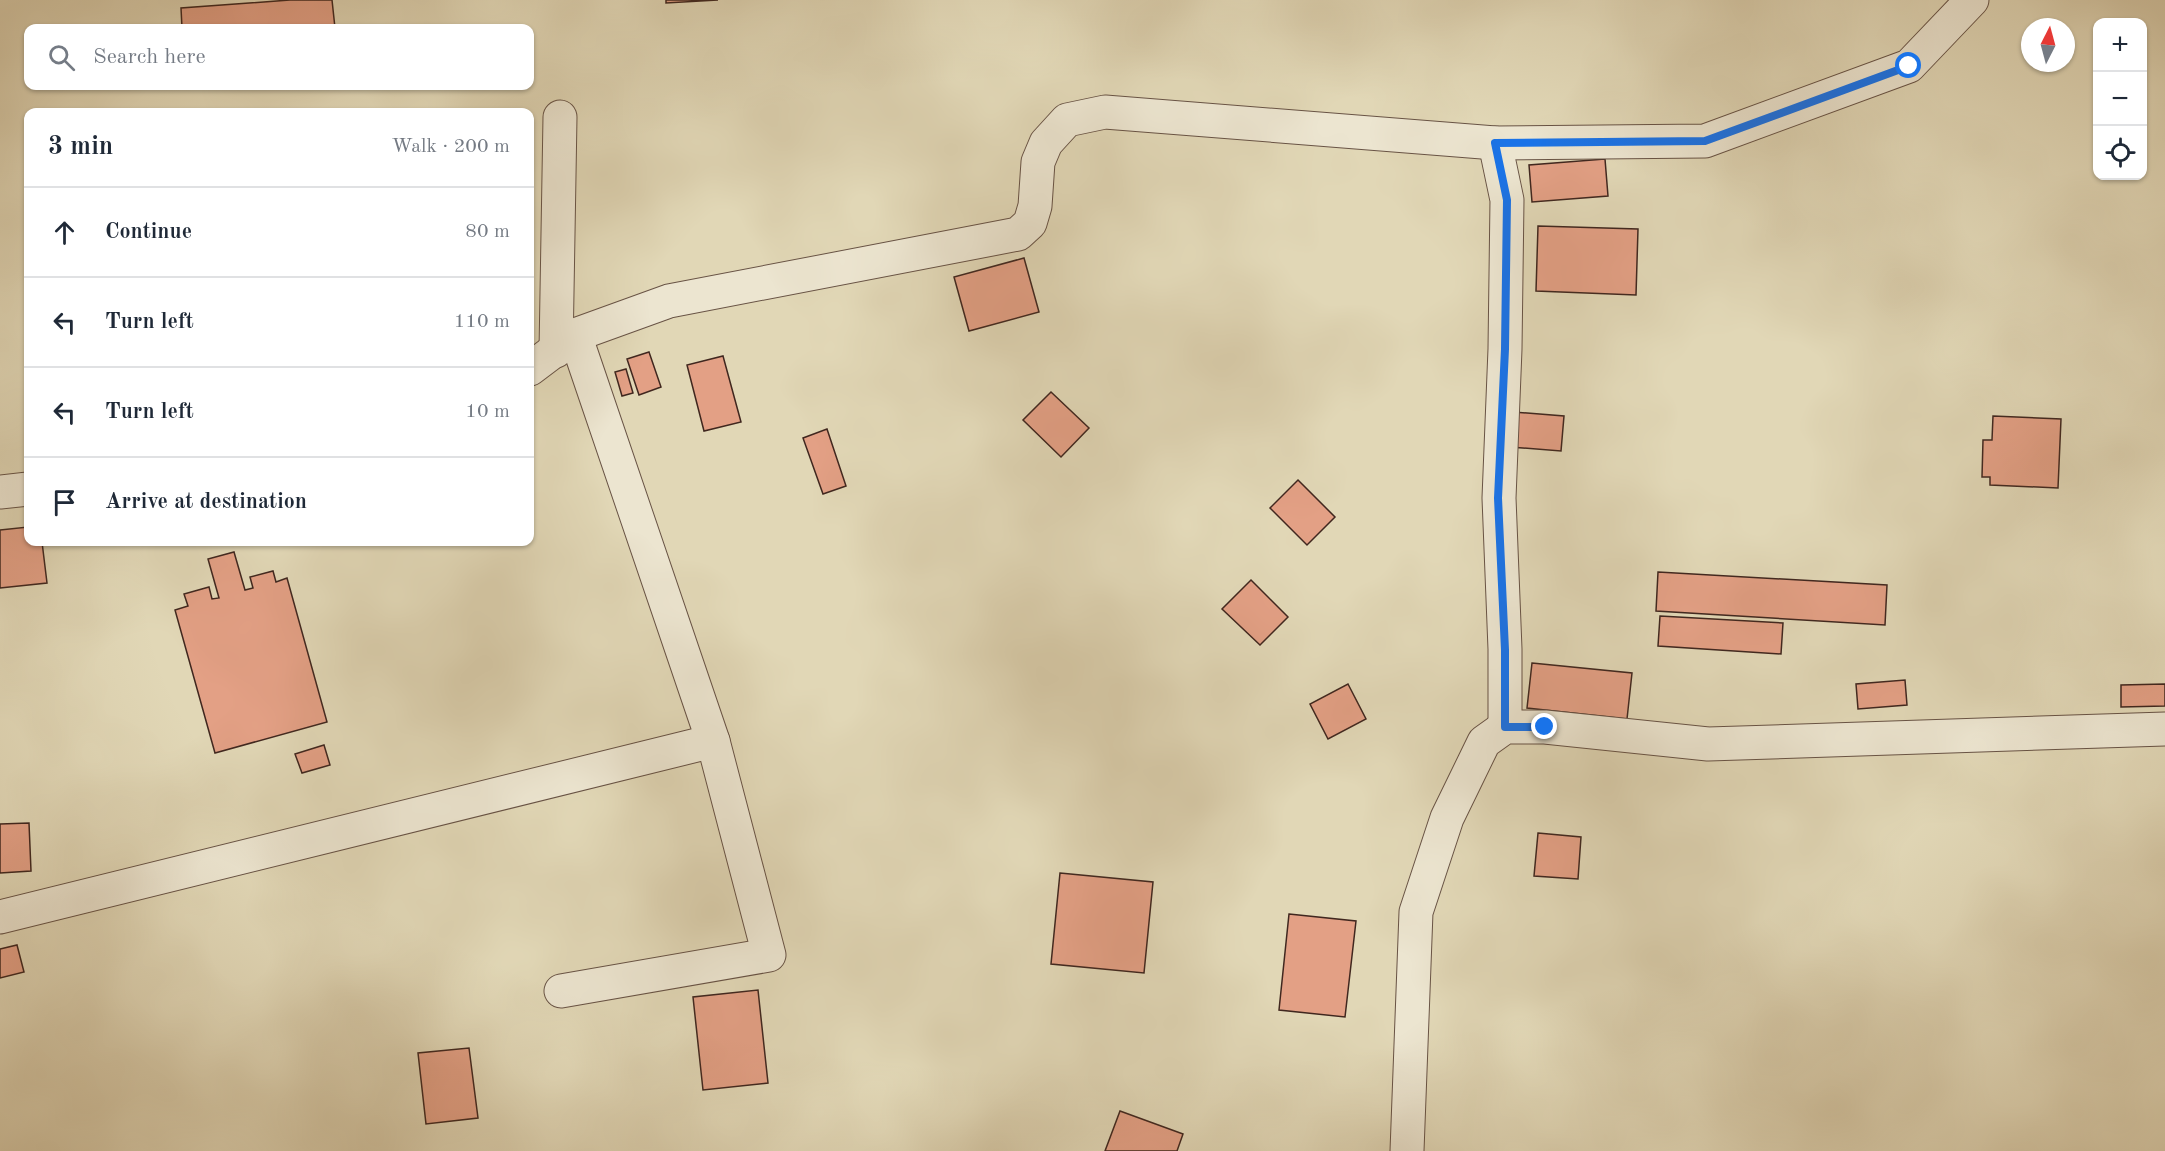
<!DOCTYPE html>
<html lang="en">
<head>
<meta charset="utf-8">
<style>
	:root { --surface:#fff; --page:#f2f2f3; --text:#1f2937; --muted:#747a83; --line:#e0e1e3 }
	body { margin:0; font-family:"Old Standard TT",serif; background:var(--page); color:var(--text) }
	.controls { position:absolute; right:18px; top:18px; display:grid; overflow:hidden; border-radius:12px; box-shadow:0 2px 4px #0004 }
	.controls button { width:54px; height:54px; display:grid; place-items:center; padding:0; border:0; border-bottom:2px solid var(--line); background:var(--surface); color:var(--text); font:30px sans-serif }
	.compass { position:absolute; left:2021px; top:18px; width:54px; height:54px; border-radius:50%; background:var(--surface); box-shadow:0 2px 4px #0004; rotate:6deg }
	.stop { position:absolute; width:18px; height:18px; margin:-14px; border:4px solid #1a73e8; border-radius:50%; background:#fff }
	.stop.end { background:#1a73e8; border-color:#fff; box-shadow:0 2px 6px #0008 }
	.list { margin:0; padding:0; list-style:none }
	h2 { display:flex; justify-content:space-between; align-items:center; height:78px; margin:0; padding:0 24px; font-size:26px }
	h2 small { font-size:20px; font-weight:400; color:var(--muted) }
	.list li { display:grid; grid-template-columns:39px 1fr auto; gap:18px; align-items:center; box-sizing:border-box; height:90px; padding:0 24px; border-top:2px solid var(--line) }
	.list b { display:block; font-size:22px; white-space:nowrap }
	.list em { font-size:20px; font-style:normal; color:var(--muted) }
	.icon { flex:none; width:33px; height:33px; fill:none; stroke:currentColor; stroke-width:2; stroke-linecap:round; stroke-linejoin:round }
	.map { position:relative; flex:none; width:2165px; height:1151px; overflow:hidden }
	.search { position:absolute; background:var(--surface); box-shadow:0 2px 4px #0004; left:24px; top:24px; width:510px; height:66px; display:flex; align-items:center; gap:15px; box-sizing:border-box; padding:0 21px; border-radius:12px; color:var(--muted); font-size:22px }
	.panel { position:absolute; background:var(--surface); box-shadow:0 2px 4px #0004; left:24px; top:108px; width:510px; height:438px; border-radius:12px }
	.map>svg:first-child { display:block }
	.building { fill:#e3a085; stroke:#40271f; stroke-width:1.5 }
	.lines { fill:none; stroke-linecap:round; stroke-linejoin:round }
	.street-casing { stroke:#685345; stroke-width:35 }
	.street { stroke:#ece5d0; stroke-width:33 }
	.route { stroke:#1a73e8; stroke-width:8 }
</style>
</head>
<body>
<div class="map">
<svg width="2165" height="1151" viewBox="0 0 2165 1151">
	<rect width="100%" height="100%" fill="#e1d7b6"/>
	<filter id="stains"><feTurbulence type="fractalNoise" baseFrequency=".00333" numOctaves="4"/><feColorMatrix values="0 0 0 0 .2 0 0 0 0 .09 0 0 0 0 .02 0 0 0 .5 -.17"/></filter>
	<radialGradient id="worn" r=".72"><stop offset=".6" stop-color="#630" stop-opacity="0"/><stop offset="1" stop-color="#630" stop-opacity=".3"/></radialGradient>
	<g class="building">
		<path d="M290,0H332L335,28H182L181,8Z"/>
		<path d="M666,0H718L666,3Z"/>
		<path d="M1605,159L1608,196L1532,202L1529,165Z"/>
		<path d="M1538,226L1638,229L1636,295L1536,291Z"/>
		<path d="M1024,258L1039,312L969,331L954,277Z"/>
		<path d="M649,352L661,387L639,395L627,359Z"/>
		<path d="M723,356L741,422L704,431L687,365Z"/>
		<path d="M626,369L633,393L622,396L615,372Z"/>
		<path d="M1051,392L1089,428L1061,457L1023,420Z"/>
		<path d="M1513,412L1564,416L1561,451L1510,447Z"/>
		<path d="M1993,416L2061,419L2058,488L1990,485V477H1982L1983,440H1992Z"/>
		<path d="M827,429L846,486L823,494L803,438Z"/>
		<path d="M1298,480L1335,517L1307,545L1270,508Z"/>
		<path d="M28,527V542H42L47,583L0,588V530Z"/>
		<path d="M234,552L245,590L253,588L250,577L273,571L276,582L287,578L327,722L215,753L175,610L188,606L184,594L209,587L212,599L219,598L208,559Z"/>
		<path d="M1658,572L1887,585L1885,625L1656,611Z"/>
		<path d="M1251,580L1288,617L1260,645L1222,609Z"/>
		<path d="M1660,616L1783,623L1781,654L1658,646Z"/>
		<path d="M1532,663L1632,673L1627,719L1527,708Z"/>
		<path d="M1905,680L1907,705L1858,709L1856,684Z"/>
		<path d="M1348,684L1366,719L1328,739L1310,704Z"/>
		<path d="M2165,684V706L2121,707V685Z"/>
		<path d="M324,745L330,765L302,773L295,754Z"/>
		<path d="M29,823L31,871L0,873V824Z"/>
		<path d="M1538,833L1581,837L1578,879L1534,876Z"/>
		<path d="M1060,873L1153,882L1144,973L1051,964Z"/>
		<path d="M1289,914L1356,921L1345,1017L1279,1010Z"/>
		<path d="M17,945L24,972L0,978V949Z"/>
		<path d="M758,990L768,1083L703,1090L693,997Z"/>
		<path d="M469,1048L478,1118L426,1124L418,1053Z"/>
		<path d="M1120,1111L1183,1134L1177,1151H1105Z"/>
	</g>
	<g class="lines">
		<defs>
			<g id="street">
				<path d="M1495,143L1507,200L1505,349L1499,498L1505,649V727"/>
				<path d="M556,351L560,117"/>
				<path d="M530,369L575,335L669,301L1018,234L1030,223L1035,206L1038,162L1046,143L1067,120L1105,112L1495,143L1705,141L1909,66L1972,0"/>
				<path d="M0,492L28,489"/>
				<path d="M0,917L713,741"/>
				<path d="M561,991L769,955L713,741L575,335"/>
				<path d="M1407,1151L1416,912L1447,818L1484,742L1505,727H1545L1708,744L2165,729"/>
			</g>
		</defs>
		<use href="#street" class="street-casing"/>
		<use href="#street" class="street"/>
	</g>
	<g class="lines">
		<path class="route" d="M1545,727H1505V650L1498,498L1505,349L1507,200L1495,143L1705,141L1909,66"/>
	</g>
	<rect width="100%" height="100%" filter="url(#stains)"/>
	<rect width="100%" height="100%" fill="url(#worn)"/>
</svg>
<div class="controls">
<button>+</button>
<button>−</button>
<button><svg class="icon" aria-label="locate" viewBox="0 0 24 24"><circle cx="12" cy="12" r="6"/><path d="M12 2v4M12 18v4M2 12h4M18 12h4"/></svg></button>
</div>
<svg class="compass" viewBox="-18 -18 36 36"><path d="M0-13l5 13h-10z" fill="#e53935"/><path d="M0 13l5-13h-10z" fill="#747a83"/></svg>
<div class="stop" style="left:1909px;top:66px"></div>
<div class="stop end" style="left:1545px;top:727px"></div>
<div class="search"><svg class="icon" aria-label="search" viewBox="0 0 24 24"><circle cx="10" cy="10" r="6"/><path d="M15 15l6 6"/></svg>Search here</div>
<section class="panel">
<h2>3 min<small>Walk · 200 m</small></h2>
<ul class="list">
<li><svg class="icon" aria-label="ahead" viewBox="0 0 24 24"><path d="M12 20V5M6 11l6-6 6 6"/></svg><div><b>Continue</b></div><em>80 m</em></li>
<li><svg class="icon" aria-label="left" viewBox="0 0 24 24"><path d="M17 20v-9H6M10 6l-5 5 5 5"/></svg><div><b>Turn left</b></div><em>110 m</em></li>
<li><svg class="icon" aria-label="left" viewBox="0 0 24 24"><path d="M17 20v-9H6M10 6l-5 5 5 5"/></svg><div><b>Turn left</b></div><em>10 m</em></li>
<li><svg class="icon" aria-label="arrive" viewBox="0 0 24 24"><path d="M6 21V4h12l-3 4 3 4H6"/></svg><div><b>Arrive at destination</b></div></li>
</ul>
</section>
</div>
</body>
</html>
